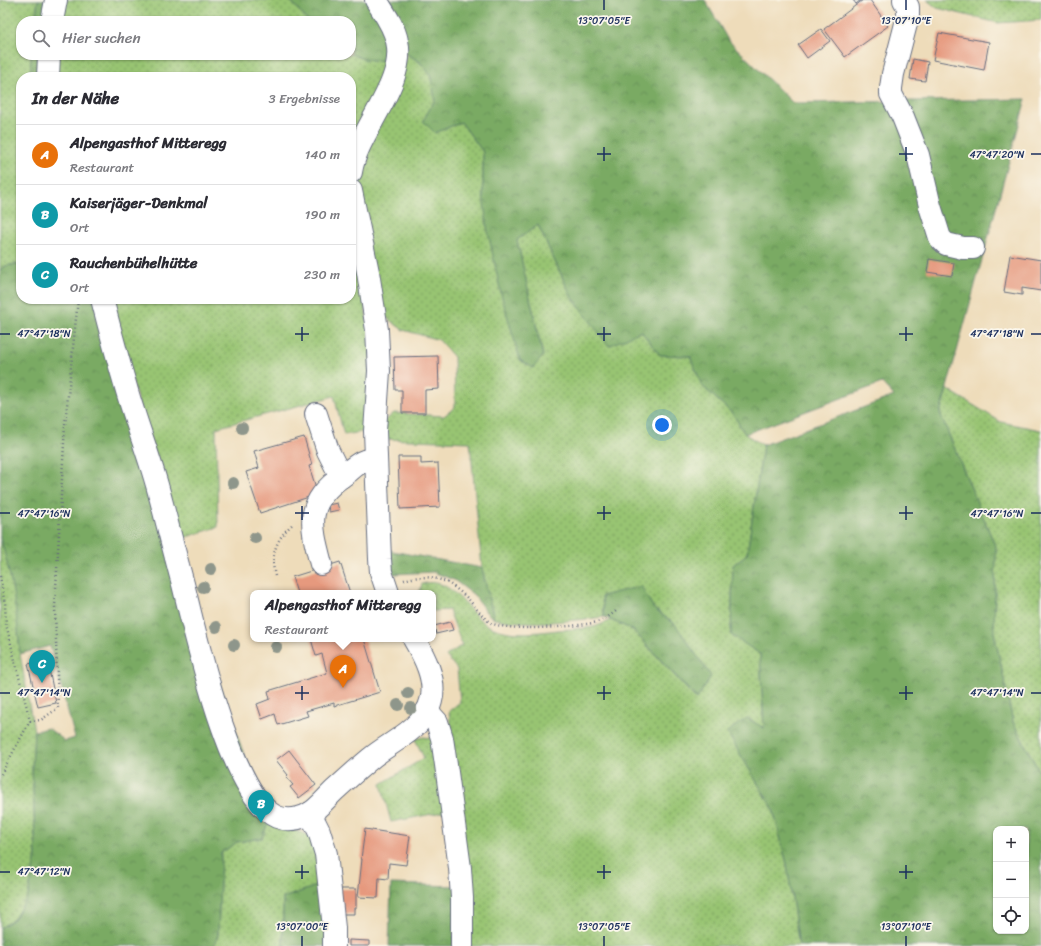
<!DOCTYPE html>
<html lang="de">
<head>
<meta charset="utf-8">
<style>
	:root { --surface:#fff; --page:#f7f7f7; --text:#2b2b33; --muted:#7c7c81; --line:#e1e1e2; --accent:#2563eb }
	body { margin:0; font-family:Sriracha,sans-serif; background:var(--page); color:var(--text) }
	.controls { position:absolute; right:12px; bottom:12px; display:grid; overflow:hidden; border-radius:8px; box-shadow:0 1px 3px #0004 }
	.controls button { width:36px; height:36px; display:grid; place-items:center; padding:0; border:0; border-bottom:1px solid var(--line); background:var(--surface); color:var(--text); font:20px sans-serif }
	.you { position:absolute; left:662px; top:425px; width:14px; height:14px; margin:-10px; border:3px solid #fff; border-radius:50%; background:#1a73e8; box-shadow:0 0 0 6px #1a73e833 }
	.badge { display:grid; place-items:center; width:26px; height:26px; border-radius:50%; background:var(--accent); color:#fff; font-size:13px; font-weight:700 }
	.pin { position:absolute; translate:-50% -33px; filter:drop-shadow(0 1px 2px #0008) }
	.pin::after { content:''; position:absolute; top:21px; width:14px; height:12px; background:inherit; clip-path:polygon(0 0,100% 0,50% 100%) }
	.popup { position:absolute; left:250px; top:590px; width:186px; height:52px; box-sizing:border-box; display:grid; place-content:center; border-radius:8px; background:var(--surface); filter:drop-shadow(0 1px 3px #0005); font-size:13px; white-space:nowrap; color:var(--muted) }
	.popup b { font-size:15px; color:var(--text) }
	.popup::after { content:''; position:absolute; left:50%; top:100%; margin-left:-8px; border:8px solid transparent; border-top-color:var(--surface) }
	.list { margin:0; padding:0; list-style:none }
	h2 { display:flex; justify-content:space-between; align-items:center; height:52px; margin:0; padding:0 16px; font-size:17px }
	h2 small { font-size:13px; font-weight:400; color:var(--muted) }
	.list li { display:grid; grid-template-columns:26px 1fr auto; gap:12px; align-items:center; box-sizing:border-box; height:60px; padding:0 16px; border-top:1px solid var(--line) }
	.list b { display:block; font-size:15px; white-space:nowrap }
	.list p { margin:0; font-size:13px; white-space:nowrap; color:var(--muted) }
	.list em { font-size:13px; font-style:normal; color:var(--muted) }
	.icon { flex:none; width:22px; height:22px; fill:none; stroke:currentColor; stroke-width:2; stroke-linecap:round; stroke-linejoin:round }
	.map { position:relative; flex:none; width:1041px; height:946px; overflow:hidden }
	.search { position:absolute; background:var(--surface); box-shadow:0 1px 3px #0004; left:16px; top:16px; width:340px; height:44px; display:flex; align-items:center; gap:10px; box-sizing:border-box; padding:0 14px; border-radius:16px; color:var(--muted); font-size:15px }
	.panel { position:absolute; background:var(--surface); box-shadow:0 1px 3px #0004; left:16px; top:72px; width:340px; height:232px; border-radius:16px }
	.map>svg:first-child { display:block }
	.grass { fill:url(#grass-dots); stroke:#5a7a68 }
	.forest { fill:url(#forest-crowns); stroke:#4a6c61; fill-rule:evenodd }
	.building { fill:#e6997e }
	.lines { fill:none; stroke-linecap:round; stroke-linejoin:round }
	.minor-casing { stroke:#656c7e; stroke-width:24 }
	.path { stroke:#656c7e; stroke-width:2.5; stroke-dasharray:1 3; stroke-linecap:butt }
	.minor { stroke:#fff; stroke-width:22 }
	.tree { fill:#8e968b }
	.ticks { fill:none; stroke:#1b2f5e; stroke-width:1.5 }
	.ticks-label { font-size:10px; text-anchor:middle; fill:#1b2f5e; stroke:#fbf7ec; stroke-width:3.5; stroke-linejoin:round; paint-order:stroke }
</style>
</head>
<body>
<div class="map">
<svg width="1041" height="946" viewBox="0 0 1041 946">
	<defs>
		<pattern id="grass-dots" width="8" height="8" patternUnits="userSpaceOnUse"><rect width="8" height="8" fill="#98c472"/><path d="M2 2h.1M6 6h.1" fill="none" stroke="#7ba061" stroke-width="1.8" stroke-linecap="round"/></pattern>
		<pattern id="forest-crowns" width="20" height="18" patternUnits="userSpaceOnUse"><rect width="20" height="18" fill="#7aaa64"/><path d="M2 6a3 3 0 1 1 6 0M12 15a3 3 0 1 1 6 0" fill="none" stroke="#638b56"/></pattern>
	</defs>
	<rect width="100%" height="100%" fill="#fbf7ec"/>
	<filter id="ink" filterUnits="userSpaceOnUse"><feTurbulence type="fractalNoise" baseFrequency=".025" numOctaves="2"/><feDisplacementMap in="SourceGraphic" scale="8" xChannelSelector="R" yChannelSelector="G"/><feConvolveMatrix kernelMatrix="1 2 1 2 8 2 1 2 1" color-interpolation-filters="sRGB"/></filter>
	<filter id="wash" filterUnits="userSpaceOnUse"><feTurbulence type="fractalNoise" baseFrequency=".012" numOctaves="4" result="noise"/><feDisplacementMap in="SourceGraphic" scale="16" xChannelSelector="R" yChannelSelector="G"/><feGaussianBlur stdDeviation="0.9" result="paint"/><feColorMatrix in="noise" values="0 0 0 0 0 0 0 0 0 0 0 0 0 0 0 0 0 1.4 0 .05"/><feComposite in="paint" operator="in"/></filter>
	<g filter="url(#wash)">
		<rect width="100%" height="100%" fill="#eedcba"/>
		<g class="grass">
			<path d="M0,0H38L35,21H21V55H31L30,77H21V263L5,266L0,270Z"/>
			<path d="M64,0H290L308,21H60Z"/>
			<path d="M927,0H1041V20L998,23L937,8Z"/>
			<path d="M351,54L363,59L387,61L386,74L351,146V77H55L56,55H351Z"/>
			<path d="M407,54C415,59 426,65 430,75C437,91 435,116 435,133L461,122L483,152V195L543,356L517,240L538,225L571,296L641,331L660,355L690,356L702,386L733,414L745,434L763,445L747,554L733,565L731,634L760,654L764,729L727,732L773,809L787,864L799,946H467L458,811L449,711L460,702L457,669L446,656L462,645L449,610L433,611V593H419L422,584C454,574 469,618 491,627C496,629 503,631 509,632C525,634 542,632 558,630C570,629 582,629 594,627C600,625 606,622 611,620L633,630L696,699L675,624L654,609L641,587L602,596L604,617C567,621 531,626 494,619L482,568L470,442L382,439L381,424L394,413L444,416L455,407L454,357L439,340L403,330L381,314L358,201L357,178Z"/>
			<path d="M351,222L371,343L368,431L344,435L334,396L216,428L218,527L177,540L109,299H351Z"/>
			<path d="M947,389L1001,422L1041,430V775L1013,722L994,632L996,548L940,413Z"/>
			<path d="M0,537L9,566L17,612L20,654L34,731L32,768L36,856L28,896L14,919L0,928Z"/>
			<path d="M424,737L430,738L438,746L448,811L391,822L381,784L424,758L415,739Z"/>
			<path d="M268,823C283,828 298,830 312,837L322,884L283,898V946H214L218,935L221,853L237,842L262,838Z"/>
		</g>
		<g class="forest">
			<path d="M38,0H55L50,21H35Z"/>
			<path d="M290,0H705L728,40L793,103L1026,99L940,413L996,548L994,632L1013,722L1041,775V946H799L787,864L773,809L727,732L747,718L764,728L760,654L731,635L733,565L747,554L763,445L894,396L882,383L745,434L733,414L702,386L690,356L660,355L641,331L609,346L571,296L538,225L517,240L543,356L533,368L520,360L501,294L487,227L483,195V152L461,122L435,133L423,121L435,99L430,74L419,61L403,52L387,61L363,59L351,54V21H308ZM996,829H1026V931H996Z"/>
			<path d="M31,55H46L47,77H30Z"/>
			<path d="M21,263V299H95L149,483L268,823L262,838L237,842L221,853L218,935L214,946H0V928L14,919L28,896L36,856L32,768L34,731L48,728L65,741L75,738L50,646L20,654C17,613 12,577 0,537V270L5,266Z"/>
			<path d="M387,550L482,568L494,619L486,612L474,595L454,580L433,572L394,574L388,564Z"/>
			<path d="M641,586L654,609L675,624L711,676L697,699L633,630L604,617L602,596Z"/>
			<path d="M322,884L329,946H283V898Z"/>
			<path d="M391,884L457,886L453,946H389Z"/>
		</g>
		<g id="blocks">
			<g class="building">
				<path d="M853,0H861L856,4Z"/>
				<path d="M863,0H870L888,26L845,57L824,29Z"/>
				<path d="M821,29L830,41L807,58L798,45Z"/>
				<path d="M939,33L989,42L984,70L933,60Z"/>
				<path d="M913,59L928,62L925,81L910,79Z"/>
				<path d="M1010,255L1041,260V291L1022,288V295L1004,292Z"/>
				<path d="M929,259L954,263L952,276L927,272Z"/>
				<path d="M438,356L439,389L425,390V413H402V390H395L394,357Z"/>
				<path d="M304,437L312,465L309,466L318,494L260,513L246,472L259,468L254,451Z"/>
				<path d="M398,457H421V464L438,463L440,507L400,509Z"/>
				<path d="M337,503L339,510L329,512L328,505Z"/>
				<path d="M340,562L350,593H297L292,577Z"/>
				<path d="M450,622L453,630L436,634L434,626Z"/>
				<path d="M311,639H364L380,692L334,706V703L306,711L308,716L278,725L275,714L262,719L257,704L270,699L268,691L327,673L322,654L316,656Z"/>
				<path d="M47,660L56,703L38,707L28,664Z"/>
				<path d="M289,750L316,785L299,798L290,787L293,785L286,777L288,775L276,760Z"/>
				<path d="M365,829L410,836L406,865L389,863L388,879L379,878L378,898L358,897L362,859H361Z"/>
				<path d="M338,889H356V908H354V914H341Z"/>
				<path d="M349,940L369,941V946H349Z"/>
			</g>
		</g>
	</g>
	<g filter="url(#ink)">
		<use href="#blocks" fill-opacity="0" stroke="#656c7e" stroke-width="1"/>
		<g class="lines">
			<defs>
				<g id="minor">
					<path d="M904,0L908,7V16L893,74L891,88V94L903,117L918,155L930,206L940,238L946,244L963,248H973"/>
					<path d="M52,21L56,0"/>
					<path d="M48,77L49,55"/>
					<path d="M351,172C357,131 407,83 397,41C394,26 384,13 376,0"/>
					<path d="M351,191L368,272L377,330L379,371L375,431L380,559L381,572L388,593"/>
					<path d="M102,299C110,330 118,360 127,391C136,422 148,453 157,485C166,518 174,551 183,584C195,632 231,798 277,817C287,821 299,819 309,814C319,808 327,797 336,789C347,779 358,769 370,759C385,746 406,737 419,722C425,716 429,709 431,701C437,680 424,656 414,639"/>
					<path d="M316,414L328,451L341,477"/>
					<path d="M321,564C310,523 305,502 344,475C350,471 357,463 364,461C368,460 373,460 376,460"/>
					<path d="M427,711L437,722L442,738L446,765L460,868L462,898V946"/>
					<path d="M310,813L319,831L326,854L334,928V946"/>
				</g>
			</defs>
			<use href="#minor" class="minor-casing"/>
			<g class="path">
				<path d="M0,576L5,604L6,624L30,721L0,776"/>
				<path d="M275,576C270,556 276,538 293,524"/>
				<path d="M404,580C416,576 432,576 444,581C450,583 466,596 470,601C477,609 482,617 491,623C509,632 577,627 597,622C605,619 610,616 616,611"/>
				<path d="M30,721L41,720L58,708L55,606L65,425L78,299"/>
			</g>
			<use href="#minor" class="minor"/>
		</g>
		<g class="tree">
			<circle cx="242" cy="428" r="6"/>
			<circle cx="233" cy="483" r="6"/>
			<circle cx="255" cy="538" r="6"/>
			<circle cx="211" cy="569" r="6"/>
			<circle cx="203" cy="587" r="6"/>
			<circle cx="216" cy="627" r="6"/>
			<circle cx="234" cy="645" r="6"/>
			<circle cx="276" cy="647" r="6"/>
			<circle cx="408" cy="693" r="6"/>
			<circle cx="398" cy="705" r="6"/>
			<circle cx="411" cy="708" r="6"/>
		</g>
	</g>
	<path class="ticks" d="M604,0V10M906,0V10M604,147V161M906,147V161M597,154H611M899,154H913M1031,154H1041M302,327V341M604,327V341M906,327V341M0,334H10M295,334H309M597,334H611M899,334H913M1031,334H1041M302,506V520M604,506V520M906,506V520M0,513H10M295,513H309M597,513H611M899,513H913M1031,513H1041M302,686V700M604,686V700M906,686V700M0,693H10M295,693H309M597,693H611M899,693H913M1031,693H1041M302,865V879M604,865V879M906,865V879M0,872H10M295,872H309M597,872H611M899,872H913M302,936V946M604,936V946M906,936V946"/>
	<g class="ticks-label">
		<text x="604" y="24">13°07'05"E</text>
		<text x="906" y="24">13°07'10"E</text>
		<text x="997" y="158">47°47'20"N</text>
		<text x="44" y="337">47°47'18"N</text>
		<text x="997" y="337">47°47'18"N</text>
		<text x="44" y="517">47°47'16"N</text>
		<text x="997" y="517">47°47'16"N</text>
		<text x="44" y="696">47°47'14"N</text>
		<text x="997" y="696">47°47'14"N</text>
		<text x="44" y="875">47°47'12"N</text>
		<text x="302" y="930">13°07'00"E</text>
		<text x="604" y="930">13°07'05"E</text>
		<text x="906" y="930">13°07'10"E</text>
	</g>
</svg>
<div class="controls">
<button>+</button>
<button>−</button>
<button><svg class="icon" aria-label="locate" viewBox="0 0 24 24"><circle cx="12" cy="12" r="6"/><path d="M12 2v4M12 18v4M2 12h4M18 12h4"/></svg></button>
</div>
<div class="you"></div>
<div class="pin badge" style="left:343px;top:688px;background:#e8710a">A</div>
<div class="popup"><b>Alpengasthof Mitteregg</b>Restaurant</div>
<div class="pin badge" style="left:261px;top:823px;background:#0f9aa8">B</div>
<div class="pin badge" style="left:42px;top:683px;background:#0f9aa8">C</div>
<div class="search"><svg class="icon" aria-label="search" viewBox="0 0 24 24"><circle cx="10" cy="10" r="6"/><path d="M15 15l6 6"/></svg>Hier suchen</div>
<section class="panel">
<h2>In der Nähe<small>3 Ergebnisse</small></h2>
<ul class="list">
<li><span class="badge" style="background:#e8710a">A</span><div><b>Alpengasthof Mitteregg</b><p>Restaurant</p></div><em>140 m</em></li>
<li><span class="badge" style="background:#0f9aa8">B</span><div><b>Kaiserjäger-Denkmal</b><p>Ort</p></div><em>190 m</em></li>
<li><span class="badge" style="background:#0f9aa8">C</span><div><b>Rauchenbühelhütte</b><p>Ort</p></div><em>230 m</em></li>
</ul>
</section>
</div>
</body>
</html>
